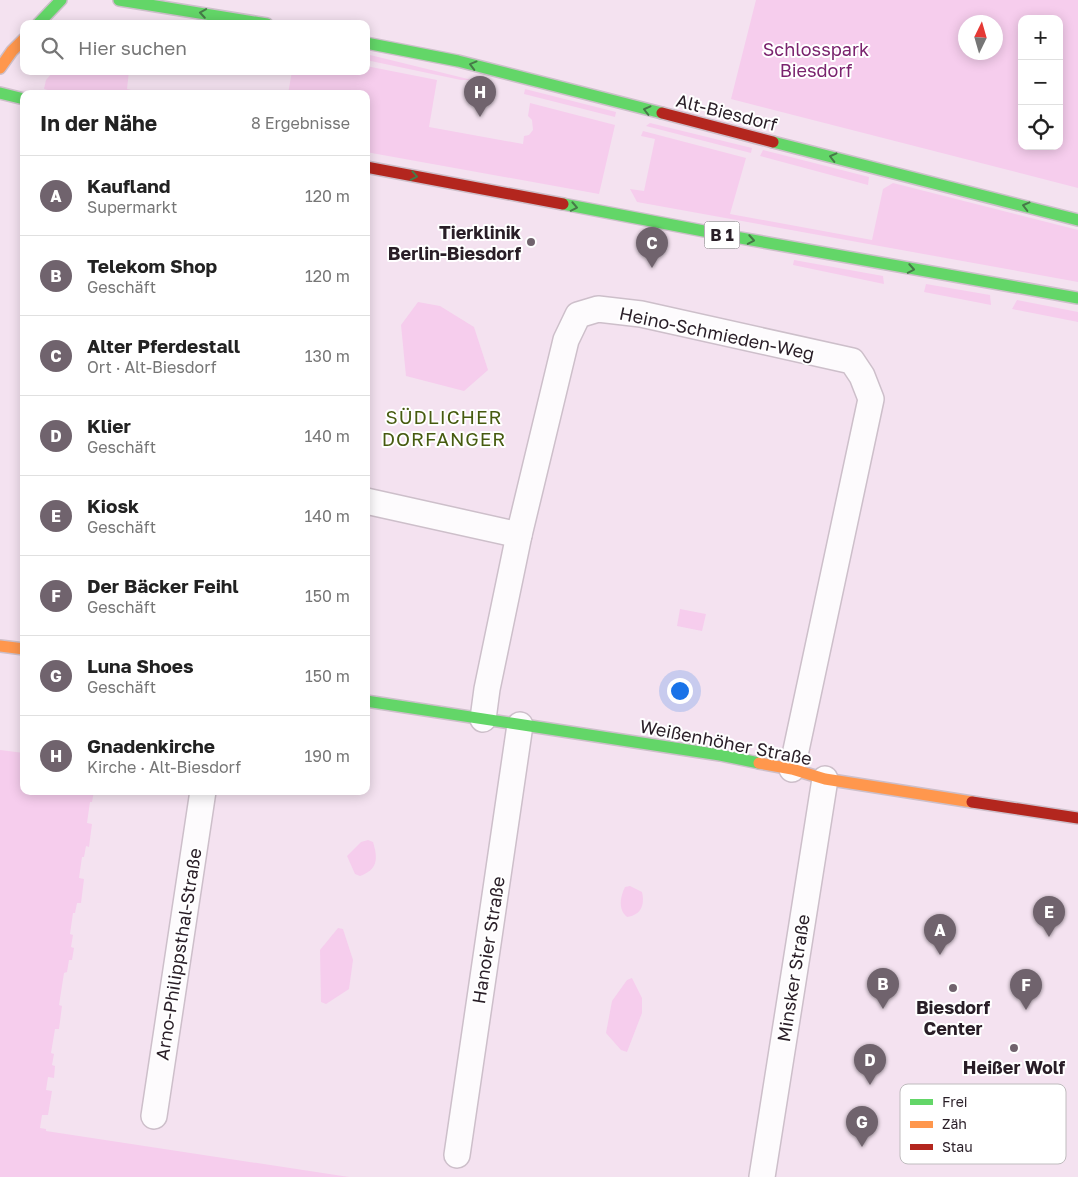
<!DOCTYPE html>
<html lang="de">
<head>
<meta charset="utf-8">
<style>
	:root { --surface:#fff; --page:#f2f2f2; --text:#222; --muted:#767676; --line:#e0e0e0; --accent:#70636d }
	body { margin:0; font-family:"Golos Text",sans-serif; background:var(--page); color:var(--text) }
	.controls { position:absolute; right:15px; top:15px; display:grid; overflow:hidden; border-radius:10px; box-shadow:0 2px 12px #0003 }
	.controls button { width:45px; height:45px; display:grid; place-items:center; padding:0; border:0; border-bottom:1px solid var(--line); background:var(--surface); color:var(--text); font:25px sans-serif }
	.compass { position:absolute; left:958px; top:15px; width:45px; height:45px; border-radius:50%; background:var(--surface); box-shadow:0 2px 12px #0003; rotate:5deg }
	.you { position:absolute; left:679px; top:690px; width:18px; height:18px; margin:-12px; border:4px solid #fff; border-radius:50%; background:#1a73e8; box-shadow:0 0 0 8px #1a73e833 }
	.badge { display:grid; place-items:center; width:32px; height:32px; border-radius:50%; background:var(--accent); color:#fff; font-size:16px; font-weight:700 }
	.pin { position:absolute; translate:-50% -41px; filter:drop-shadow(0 1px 2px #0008) }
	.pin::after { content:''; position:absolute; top:26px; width:18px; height:15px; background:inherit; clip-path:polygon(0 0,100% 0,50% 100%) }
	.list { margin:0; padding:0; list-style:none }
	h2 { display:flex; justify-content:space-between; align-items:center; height:65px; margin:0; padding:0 20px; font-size:21px }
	h2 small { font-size:16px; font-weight:400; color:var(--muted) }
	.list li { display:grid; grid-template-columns:32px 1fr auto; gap:15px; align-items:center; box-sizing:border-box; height:80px; padding:0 20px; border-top:1px solid var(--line) }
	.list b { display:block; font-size:19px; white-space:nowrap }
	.list p { margin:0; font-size:16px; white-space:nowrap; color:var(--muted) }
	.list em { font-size:16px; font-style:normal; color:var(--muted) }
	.icon { flex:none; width:28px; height:28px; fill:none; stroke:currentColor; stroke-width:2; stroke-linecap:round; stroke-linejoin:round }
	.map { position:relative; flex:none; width:1078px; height:1177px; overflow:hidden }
	.search { position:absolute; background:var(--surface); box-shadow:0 2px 12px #0003; left:20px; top:20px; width:350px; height:55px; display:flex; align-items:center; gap:12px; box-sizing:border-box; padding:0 18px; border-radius:10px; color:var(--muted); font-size:19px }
	.panel { position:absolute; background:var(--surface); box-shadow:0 2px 12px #0003; left:20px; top:90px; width:350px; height:705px; border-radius:10px }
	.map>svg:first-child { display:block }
	.green { fill:#f6cded; fill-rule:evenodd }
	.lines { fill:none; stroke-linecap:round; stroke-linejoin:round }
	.street-casing { stroke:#cdbfca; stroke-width:28 }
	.fast-casing { stroke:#cdbfca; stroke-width:14 }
	.slow-casing { stroke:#cdbfca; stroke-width:14 }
	.jam-casing { stroke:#cdbfca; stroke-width:14 }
	.street { stroke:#fdfbfd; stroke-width:25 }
	.fast { stroke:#63d668; stroke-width:11 }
	.slow { stroke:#ff974d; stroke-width:11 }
	.jam { stroke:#b3261e; stroke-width:11 }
	.oneway { stroke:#467a48 }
	.poi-dot { fill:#70636d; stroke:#fff; stroke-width:2 }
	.labels { text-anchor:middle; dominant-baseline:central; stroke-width:4; stroke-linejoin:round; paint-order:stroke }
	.shield { fill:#fff; stroke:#696268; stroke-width:1 }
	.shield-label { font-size:16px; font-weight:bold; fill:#291e27 }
	.park-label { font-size:18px; fill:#7a236e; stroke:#fff }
	.street-label { font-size:18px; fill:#291e27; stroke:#fff }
	.poi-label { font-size:18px; font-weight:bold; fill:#291e27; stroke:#fff }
	.neighbourhood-label { font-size:19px; letter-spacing:1px; fill:#475b10; stroke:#fff }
	.key { fill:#fff; stroke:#bfbcbe; stroke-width:1 }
	.key-label { font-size:14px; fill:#291e27 }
</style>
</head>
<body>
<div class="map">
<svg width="1078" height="1177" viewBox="0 0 1078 1177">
	<rect width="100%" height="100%" fill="#f4e2f0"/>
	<g class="green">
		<path d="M756,0H1078V188L731,99ZM1022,19H1059V146H1022ZM966,22H996V52H966Z"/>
		<path d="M366,54L472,80H461L366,60Z"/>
		<path d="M366,66L437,80L429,127L523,144L524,136L529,135L533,130L532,120L528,116L530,103L615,125L599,194L366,152V94H288L292,71H366Z"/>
		<path d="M54,71H129L127,89L135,91V94H63L44,89L46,80Z"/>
		<path d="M525,89L616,112L615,117L524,94Z"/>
		<path d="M650,123L752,148L751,153L646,126Z"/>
		<path d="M643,131L746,158L730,214L872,240L883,189L893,183L1078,230V282L637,202L630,189L644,191L655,139L641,136Z"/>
		<path d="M763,150L869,177L868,185L760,156Z"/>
		<path d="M794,260L883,276L884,284L793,265Z"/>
		<path d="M926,284L990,295L991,305L924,292Z"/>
		<path d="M1017,300L1078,312V322L1012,309Z"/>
		<path d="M418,302L440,306L474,327L488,370L464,391L406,376L401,325Z"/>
		<path d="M680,609L706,614L702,631L677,626Z"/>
		<path d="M0,750L24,753V791H94L92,802H90L87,823L92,824L89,847L86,846L84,857H82L79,878L84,879L81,903H77L75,913H73L70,934L73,935L71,947L74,948L72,960H69L67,972L64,973L59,1005L62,1006L59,1029H55L51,1053L54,1054L52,1065L55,1066L54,1078L48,1077L46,1090L52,1091L48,1115H42L40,1128L46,1129V1131L349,1177H0Z"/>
		<path d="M368,840L373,842C378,859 378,869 360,876L355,874L347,856L361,842Z"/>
		<path d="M630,886L642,892C645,905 641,915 627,917C618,910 620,897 625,887Z"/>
		<path d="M338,928L343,929L353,960L349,989L326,1004L321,1002L320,950Z"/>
		<path d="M632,978L642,998V1013L627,1052L621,1050L606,1033L612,1001L627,980Z"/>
	</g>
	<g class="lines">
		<defs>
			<g id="street">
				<path d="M366,501L519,535"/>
				<path d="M483,719L487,689L519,535L566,340L578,315L598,309L641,314L852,361L862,376L871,399L792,769"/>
				<path d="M154,1116L203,791"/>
				<path d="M457,1155L520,725"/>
				<path d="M762,1177L825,779"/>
			</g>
			<g id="fast">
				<path d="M119,0L267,24"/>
				<path d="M38,24L61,0"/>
				<path d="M366,43L458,61L662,113"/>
				<path d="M0,93L24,99"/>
				<path d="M773,142L1078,220"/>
				<path d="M563,204L735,237L1078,298"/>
				<path d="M366,701L720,755L759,763"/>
			</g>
			<g id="slow">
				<path d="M0,68L12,51L24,39"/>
				<path d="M0,646L24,649"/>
				<path d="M759,763L792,769L825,779L972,802"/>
			</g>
			<g id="jam">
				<path d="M662,113L773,142"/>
				<path d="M366,167L563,204"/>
				<path d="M972,802L1078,818"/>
			</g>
		</defs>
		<use href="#street" class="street-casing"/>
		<use href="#fast" class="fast-casing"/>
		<use href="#slow" class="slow-casing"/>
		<use href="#jam" class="jam-casing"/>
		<use href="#street" class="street"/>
		<use href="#fast" class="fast"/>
		<use href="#slow" class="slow"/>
		<use href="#jam" class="jam"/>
	</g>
	<defs><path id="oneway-chevron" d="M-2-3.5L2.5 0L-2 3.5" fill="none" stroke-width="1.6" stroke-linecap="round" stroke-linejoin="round" transform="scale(1.25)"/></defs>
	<g class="oneway">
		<use href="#oneway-chevron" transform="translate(203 13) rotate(-171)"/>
		<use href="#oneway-chevron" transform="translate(473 65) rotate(-165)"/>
		<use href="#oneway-chevron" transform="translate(647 110) rotate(-166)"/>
		<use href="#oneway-chevron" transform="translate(833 157) rotate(-166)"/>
		<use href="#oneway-chevron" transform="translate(414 176) rotate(11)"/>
		<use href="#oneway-chevron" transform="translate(1026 206) rotate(-166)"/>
		<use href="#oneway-chevron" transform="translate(574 207) rotate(11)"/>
		<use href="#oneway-chevron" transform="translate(751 240) rotate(10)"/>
		<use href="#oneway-chevron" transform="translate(911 269) rotate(10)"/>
	</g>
	<g class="poi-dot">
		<circle cx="531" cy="242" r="5"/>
		<circle cx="953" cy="988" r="5"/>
		<circle cx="1014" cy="1048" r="5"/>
	</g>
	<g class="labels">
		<rect class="shield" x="704.5" y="221.5" width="35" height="27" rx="4"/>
		<g class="shield-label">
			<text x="722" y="235">B 1</text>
		</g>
		<g class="park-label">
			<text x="816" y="49">Schlosspark<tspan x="816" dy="21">Biesdorf</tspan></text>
		</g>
		<g class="street-label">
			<text transform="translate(727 112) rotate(14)">Alt-Biesdorf</text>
			<text transform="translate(717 333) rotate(12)">Heino-Schmieden-Weg</text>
			<text transform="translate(726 742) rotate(11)">Weißenhöher Straße</text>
			<text transform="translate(488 940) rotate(-81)">Hanoier Straße</text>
			<text transform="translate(178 954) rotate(-81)">Arno-Philippsthal-Straße</text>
			<text transform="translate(793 978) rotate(-81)">Minsker Straße</text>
		</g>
		<g class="poi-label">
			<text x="521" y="232" text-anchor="end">Tierklinik<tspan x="521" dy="21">Berlin-Biesdorf</tspan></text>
			<text x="953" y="1007">Biesdorf<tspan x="953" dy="21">Center</tspan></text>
			<text x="1014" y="1067">Heißer Wolf</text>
		</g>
		<g class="neighbourhood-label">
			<text x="444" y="416">SÜDLICHER<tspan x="444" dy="22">DORFANGER</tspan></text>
		</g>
	</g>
	<rect x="900" y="1084" width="166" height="80" rx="8" class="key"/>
	<rect x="910" y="1099" width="23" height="6" fill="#63d668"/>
	<rect x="910" y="1121" width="23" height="7" fill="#ff974d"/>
	<rect x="910" y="1144" width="23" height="6" fill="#b3261e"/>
	<g class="key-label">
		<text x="942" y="1107">Frei</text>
		<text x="942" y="1129">Zäh</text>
		<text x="942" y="1152">Stau</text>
	</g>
</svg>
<div class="controls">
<button>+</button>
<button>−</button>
<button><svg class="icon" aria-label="locate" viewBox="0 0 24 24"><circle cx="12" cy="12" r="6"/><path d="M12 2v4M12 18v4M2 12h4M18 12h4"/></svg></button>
</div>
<svg class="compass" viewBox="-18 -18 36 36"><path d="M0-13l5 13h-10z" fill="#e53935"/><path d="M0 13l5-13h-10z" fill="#767676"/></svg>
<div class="you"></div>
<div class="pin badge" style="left:940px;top:955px">A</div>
<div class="pin badge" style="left:883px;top:1009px">B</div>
<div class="pin badge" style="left:652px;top:268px">C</div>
<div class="pin badge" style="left:870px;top:1085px">D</div>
<div class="pin badge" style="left:1049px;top:937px">E</div>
<div class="pin badge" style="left:1026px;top:1010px">F</div>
<div class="pin badge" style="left:862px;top:1147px">G</div>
<div class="pin badge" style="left:480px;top:117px">H</div>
<div class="search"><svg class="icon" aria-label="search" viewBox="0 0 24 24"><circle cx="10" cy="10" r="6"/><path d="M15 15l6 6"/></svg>Hier suchen</div>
<section class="panel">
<h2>In der Nähe<small>8 Ergebnisse</small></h2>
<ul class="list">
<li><span class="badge">A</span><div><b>Kaufland</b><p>Supermarkt</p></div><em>120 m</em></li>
<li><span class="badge">B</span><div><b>Telekom Shop</b><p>Geschäft</p></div><em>120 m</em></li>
<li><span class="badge">C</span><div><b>Alter Pferdestall</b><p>Ort · Alt-Biesdorf</p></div><em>130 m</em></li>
<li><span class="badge">D</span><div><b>Klier</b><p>Geschäft</p></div><em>140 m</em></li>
<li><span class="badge">E</span><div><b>Kiosk</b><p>Geschäft</p></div><em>140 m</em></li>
<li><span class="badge">F</span><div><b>Der Bäcker Feihl</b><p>Geschäft</p></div><em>150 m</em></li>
<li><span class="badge">G</span><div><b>Luna Shoes</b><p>Geschäft</p></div><em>150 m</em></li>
<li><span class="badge">H</span><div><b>Gnadenkirche</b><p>Kirche · Alt-Biesdorf</p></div><em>190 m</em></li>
</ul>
</section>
</div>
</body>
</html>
